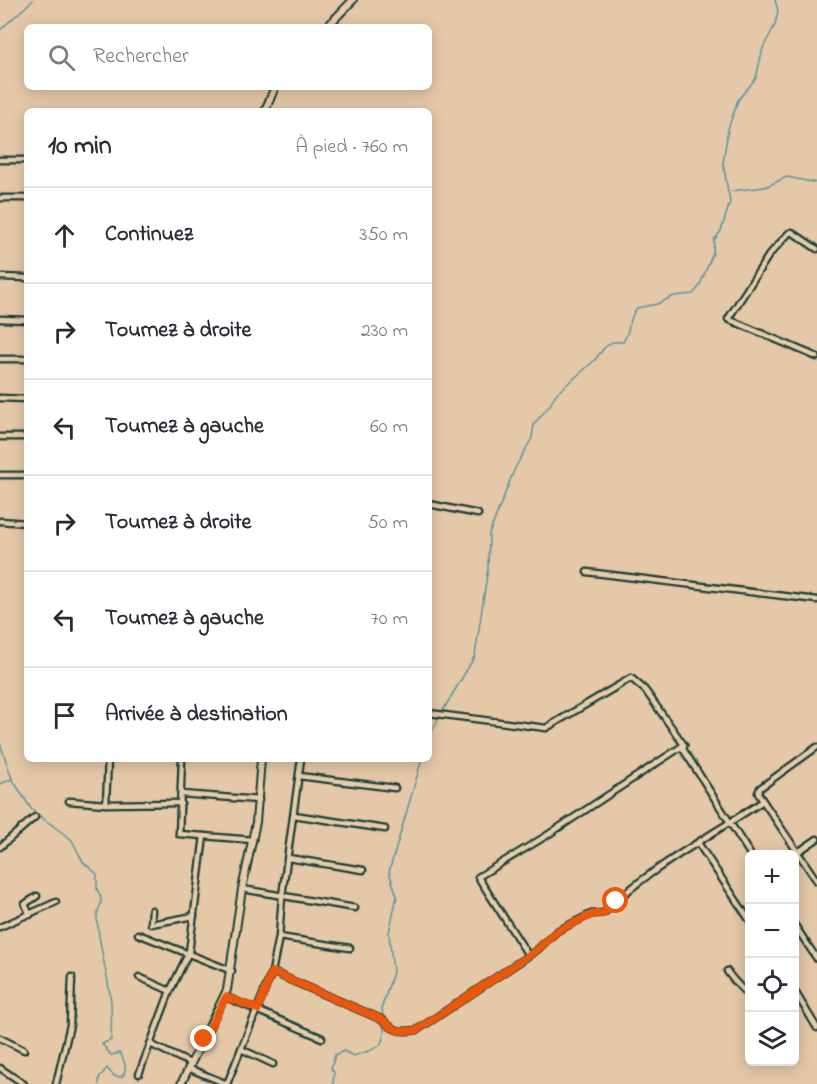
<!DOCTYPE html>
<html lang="fr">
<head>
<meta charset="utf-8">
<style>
	:root { --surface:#fff; --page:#f7f7f7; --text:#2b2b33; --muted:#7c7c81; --line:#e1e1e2 }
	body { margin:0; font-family:"Indie Flower",sans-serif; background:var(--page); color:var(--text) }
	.controls { position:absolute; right:18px; bottom:18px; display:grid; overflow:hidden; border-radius:9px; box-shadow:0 3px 15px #0003 }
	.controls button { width:54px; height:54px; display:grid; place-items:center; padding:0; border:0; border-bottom:2px solid var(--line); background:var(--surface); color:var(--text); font:30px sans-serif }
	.stop { position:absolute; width:18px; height:18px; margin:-14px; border:4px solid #ea580c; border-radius:50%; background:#fff }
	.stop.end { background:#ea580c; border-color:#fff; box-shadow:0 2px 6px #0008 }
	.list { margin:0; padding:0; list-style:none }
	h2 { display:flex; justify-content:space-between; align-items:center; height:78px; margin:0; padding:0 24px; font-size:26px }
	h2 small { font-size:20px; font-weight:400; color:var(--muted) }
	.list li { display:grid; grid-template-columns:39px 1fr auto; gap:18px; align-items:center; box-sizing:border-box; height:96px; padding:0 24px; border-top:2px solid var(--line) }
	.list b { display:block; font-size:22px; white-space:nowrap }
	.list em { font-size:20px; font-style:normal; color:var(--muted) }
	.icon { flex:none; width:33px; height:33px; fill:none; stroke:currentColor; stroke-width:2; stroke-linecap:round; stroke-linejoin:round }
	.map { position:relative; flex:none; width:817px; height:1084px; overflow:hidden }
	.search { position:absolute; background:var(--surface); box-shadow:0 3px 15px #0003; left:24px; top:24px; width:408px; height:66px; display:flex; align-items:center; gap:15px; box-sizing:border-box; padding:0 21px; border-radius:9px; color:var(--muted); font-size:22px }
	.panel { position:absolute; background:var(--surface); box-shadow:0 3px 15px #0003; left:24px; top:108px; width:408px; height:654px; border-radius:9px }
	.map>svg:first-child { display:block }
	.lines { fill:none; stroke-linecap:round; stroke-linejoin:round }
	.stream { stroke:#5a949b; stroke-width:1.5 }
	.minor-casing { stroke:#1f3d34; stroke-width:9 }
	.tertiary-casing { stroke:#1f3d34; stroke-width:10 }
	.minor { stroke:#e5cdae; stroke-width:4.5 }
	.tertiary { stroke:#e5cdae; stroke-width:6 }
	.route { stroke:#ea580c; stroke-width:8 }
</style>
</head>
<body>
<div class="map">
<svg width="817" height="1084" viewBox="0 0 817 1084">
	<rect width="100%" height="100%" fill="#e4c8a8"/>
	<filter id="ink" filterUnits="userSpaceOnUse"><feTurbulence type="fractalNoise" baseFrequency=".0167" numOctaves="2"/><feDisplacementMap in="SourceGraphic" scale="12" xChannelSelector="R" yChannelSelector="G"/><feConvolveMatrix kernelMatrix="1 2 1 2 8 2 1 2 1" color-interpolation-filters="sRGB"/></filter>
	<g filter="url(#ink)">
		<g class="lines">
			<g class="stream">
				<path d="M0,30L33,0"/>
				<path d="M731,191L765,187L787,177L817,183"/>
				<path d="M442,712L475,656L488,568L489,534L515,468L532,438L534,424L550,405L556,394L594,361L604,348L612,342H623C631,330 628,318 637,308L657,304L674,296L693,294L699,287L713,253L714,240L721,231L730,202L723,163L728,129L738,100L756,78L763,48L775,25L778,10L775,0"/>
				<path d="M429,737L440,716"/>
				<path d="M0,743L12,779L32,810L72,840L83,862L97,874V889C107,907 96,905 97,919C99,943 105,965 109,988C113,1006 111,1023 111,1040L102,1044L111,1055L120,1053C125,1062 128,1069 122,1077L114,1076L107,1068L99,1078V1084"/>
				<path d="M0,784L12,779"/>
				<path d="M383,1019L382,1007L393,972L389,933L397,896L389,872L422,759"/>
				<path d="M333,1084L334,1072L331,1069L335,1055L344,1051L353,1056C375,1048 385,1052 384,1024"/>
			</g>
			<defs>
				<g id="minor">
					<path d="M0,160H27"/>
					<path d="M0,198H27"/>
					<path d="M817,249L792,232L789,233L769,255L728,319L817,357"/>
					<path d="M0,277L27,278"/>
					<path d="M0,319L27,320"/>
					<path d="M0,359H27"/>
					<path d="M0,398L27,399"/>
					<path d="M0,437H27"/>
					<path d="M0,475H27"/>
					<path d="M429,504L478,514"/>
					<path d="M0,521L27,523"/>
					<path d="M587,572L817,600"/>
					<path d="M429,713L546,728L631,678L645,690L684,745L683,749L750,854"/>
					<path d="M182,759L179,834L253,840"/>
					<path d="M299,776L395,788"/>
					<path d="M181,794L259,800"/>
					<path d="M69,801L106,804L181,803"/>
					<path d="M763,801L817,881"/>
					<path d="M106,804L108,759"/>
					<path d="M294,815L385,829"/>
					<path d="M698,843L750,921"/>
					<path d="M0,847L35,817"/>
					<path d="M798,852L817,839"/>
					<path d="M288,858L363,870"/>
					<path d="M242,889L355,908"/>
					<path d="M152,910L151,924L194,916"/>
					<path d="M30,915L25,904L37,896"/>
					<path d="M794,924L817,959"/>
					<path d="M0,927L56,902"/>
					<path d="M138,934L232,971"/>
					<path d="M279,937L350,948"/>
					<path d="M528,955L478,877L546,836L684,745"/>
					<path d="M727,971C734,983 744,988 750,1000"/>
					<path d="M272,972L383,1020C394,1032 401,1032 417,1030L537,950L557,931L591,914L604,913C644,871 714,834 763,801L758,793L760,788L817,747"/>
					<path d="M139,977L170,991"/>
					<path d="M794,990L817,1028"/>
					<path d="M226,997L322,1038"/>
					<path d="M0,1038L24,1050"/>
					<path d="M150,1044L190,1063"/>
					<path d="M241,1049L273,1064"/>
					<path d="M0,1068L24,1084"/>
					<path d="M188,1068L227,1084"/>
					<path d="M139,1074L170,991L189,952L204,836"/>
					<path d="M56,1084L70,1025L72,977"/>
					<path d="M227,1084L272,972L279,937L282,896L301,759"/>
				</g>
				<g id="tertiary">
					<path d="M327,27L353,0"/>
					<path d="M265,111L275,87"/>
					<path d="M181,1084L227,990L242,889L256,822L261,759"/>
				</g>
			</defs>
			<use href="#minor" class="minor-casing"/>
			<use href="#tertiary" class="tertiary-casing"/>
			<use href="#minor" class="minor"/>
			<use href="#tertiary" class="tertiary"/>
		</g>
	</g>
	<g class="lines" filter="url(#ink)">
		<path class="route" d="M204,1039L226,997L258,1009L272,972L383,1020C394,1032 401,1032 417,1030L537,950L557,931L591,915L604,913L616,901"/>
	</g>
</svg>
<div class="controls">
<button>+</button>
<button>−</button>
<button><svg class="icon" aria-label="locate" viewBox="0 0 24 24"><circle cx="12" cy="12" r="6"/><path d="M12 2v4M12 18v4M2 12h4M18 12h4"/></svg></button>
<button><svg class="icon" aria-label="layers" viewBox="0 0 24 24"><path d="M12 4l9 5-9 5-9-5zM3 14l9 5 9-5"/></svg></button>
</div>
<div class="stop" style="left:616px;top:901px"></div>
<div class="stop end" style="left:204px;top:1039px"></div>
<div class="search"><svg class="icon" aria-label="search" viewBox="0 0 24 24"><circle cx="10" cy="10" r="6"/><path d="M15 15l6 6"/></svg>Rechercher</div>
<section class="panel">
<h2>10 min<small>À pied · 760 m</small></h2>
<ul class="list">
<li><svg class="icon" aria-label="ahead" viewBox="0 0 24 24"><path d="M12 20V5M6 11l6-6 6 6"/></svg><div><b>Continuez</b></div><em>350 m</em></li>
<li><svg class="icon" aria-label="right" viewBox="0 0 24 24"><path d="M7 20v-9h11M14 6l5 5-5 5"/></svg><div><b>Tournez à droite</b></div><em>230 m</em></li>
<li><svg class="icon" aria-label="left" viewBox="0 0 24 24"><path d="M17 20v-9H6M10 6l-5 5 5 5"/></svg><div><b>Tournez à gauche</b></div><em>60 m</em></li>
<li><svg class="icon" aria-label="right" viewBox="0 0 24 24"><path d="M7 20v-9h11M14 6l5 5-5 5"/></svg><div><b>Tournez à droite</b></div><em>50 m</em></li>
<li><svg class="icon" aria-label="left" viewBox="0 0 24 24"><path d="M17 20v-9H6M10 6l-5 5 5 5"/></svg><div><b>Tournez à gauche</b></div><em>70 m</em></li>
<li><svg class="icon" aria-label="arrive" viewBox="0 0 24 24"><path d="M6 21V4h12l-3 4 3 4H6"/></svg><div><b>Arrivée à destination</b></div></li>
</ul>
</section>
</div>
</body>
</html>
